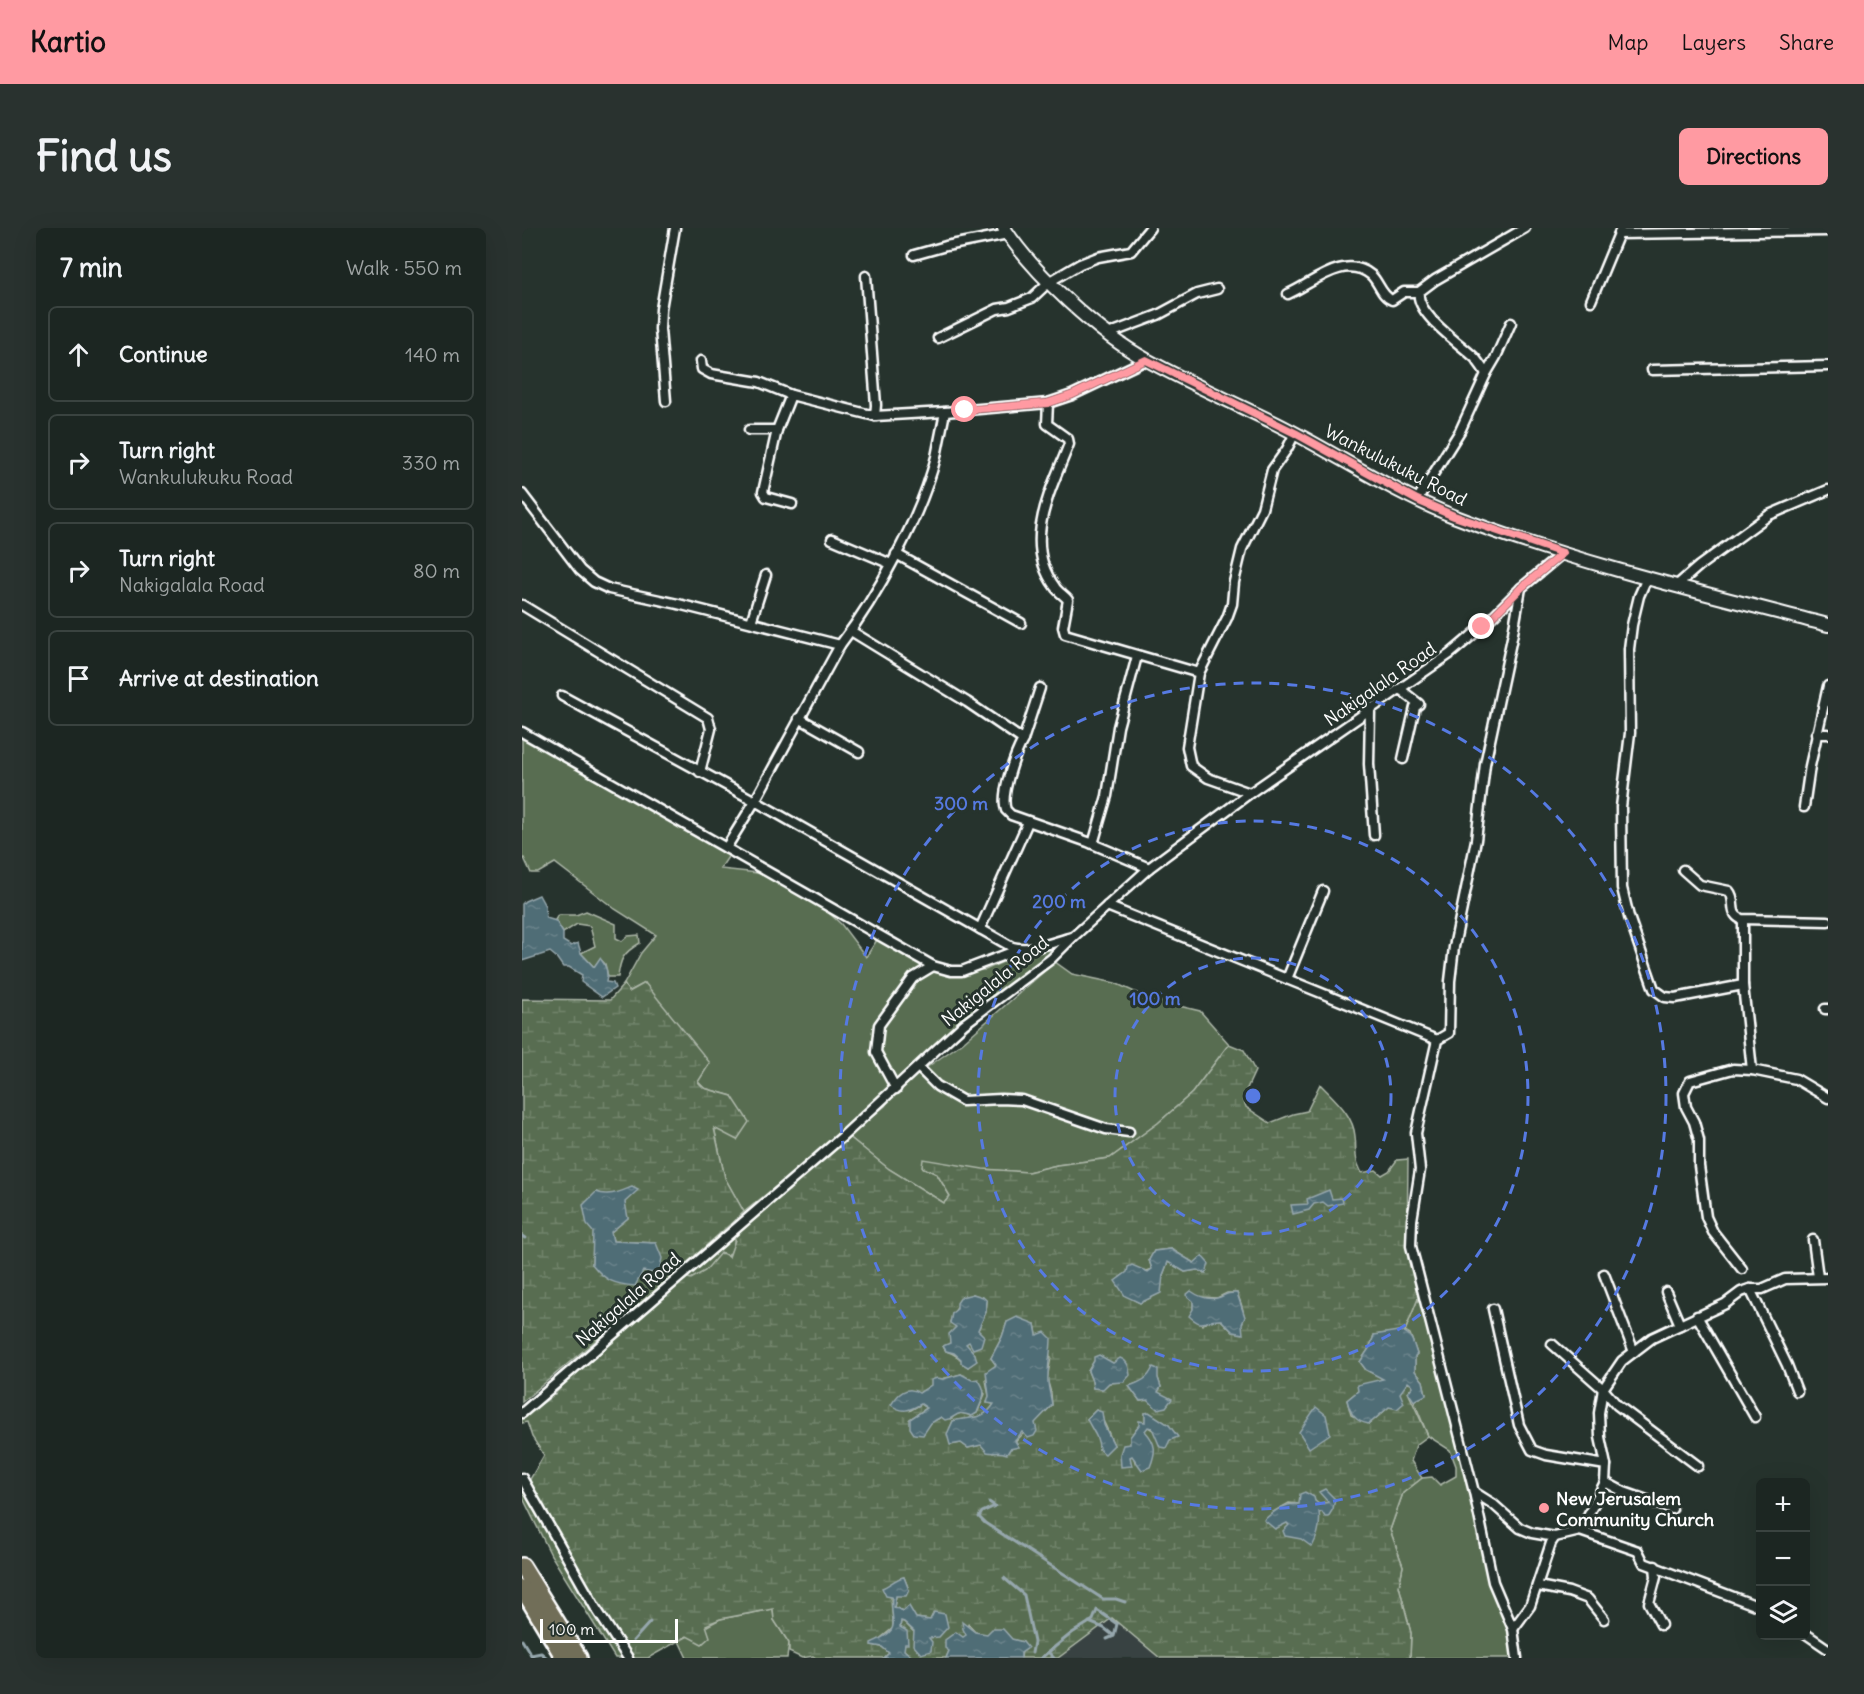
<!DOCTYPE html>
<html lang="en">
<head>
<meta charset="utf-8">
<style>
	:root { --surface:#1c2622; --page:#29322f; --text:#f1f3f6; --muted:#a0a5a5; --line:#3a4340; --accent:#ff9aa2 }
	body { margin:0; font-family:Delius,sans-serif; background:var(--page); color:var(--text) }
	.controls { position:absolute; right:18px; bottom:18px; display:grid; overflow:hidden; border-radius:9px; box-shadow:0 6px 24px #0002 }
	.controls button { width:54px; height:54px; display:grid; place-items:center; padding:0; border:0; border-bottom:2px solid var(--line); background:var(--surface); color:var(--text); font:30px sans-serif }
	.scale { position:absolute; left:18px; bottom:15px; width:138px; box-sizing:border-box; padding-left:6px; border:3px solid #fff; border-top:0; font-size:16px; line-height:21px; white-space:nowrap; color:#fff; -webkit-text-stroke:4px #26332d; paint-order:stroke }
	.stop { position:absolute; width:18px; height:18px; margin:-14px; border:4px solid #ff9aa2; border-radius:50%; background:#fff }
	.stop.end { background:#ff9aa2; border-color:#fff; box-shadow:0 2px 6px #0008 }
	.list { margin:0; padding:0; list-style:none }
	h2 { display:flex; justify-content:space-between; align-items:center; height:78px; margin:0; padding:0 24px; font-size:26px }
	h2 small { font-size:20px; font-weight:400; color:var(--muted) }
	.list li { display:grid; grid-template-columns:39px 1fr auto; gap:18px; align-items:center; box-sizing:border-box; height:96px; margin:0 12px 12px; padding:0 12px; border:2px solid var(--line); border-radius:9px }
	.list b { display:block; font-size:22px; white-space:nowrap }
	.list p { margin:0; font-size:20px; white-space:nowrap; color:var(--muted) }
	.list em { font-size:20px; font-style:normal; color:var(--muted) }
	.icon { flex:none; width:33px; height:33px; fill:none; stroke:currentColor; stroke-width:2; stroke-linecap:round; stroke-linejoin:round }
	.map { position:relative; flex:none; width:1306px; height:1430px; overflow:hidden; border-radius:9px }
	header { display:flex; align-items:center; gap:36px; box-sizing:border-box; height:84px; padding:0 30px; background:var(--accent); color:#111 }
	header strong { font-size:28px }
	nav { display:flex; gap:33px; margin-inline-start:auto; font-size:21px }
	.intro { display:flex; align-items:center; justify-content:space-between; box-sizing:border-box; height:144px; padding:0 36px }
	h1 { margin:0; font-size:42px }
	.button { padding:15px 27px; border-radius:9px; background:var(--accent); color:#111; font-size:21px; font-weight:700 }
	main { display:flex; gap:36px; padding:0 36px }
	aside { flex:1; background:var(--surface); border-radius:9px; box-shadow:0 6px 24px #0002 }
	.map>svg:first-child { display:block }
	.built { fill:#384342 }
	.green { fill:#586d51; stroke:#acb6a8; stroke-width:1.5 }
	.wetland { fill:url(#wetland-marsh); stroke:#acb6a8; stroke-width:1.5; fill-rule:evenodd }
	.water { fill:url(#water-ripples); stroke:#96a7ad; stroke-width:1.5 }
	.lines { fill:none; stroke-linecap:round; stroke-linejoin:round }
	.stream { stroke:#96a7ad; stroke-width:3 }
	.minor-casing { stroke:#fff; stroke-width:13 }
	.secondary-casing { stroke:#fff; stroke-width:16 }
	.motorway-casing { stroke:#fff; stroke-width:20 }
	.minor { stroke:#26332d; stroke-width:8 }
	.secondary { stroke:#26332d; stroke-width:12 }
	.motorway { stroke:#716e59; stroke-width:15 }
	.route { stroke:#ff9aa2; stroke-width:8 }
	.ring { fill:none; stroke:#567ae2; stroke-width:3; stroke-dasharray:10 8 }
	.poi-dot { fill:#ff9aa2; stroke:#26332d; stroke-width:2 }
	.labels { text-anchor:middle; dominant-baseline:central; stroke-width:6; stroke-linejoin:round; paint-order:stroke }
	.street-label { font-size:18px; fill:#fff; stroke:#26332d }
	.poi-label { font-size:18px; font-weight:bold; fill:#fff; stroke:#26332d; text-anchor:start }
	.centre { fill:#567ae2; stroke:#26332d; stroke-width:3 }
	.ring-label { font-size:18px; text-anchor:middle; font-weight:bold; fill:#567ae2; stroke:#26332d; stroke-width:6; stroke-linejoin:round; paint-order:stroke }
</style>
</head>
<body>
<header>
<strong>Kartio</strong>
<nav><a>Map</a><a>Layers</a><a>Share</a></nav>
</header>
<div class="intro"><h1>Find us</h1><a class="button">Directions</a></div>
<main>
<aside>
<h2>7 min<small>Walk · 550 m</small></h2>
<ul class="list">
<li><svg class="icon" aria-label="ahead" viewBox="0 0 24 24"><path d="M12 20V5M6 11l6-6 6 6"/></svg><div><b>Continue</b></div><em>140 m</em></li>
<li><svg class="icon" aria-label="right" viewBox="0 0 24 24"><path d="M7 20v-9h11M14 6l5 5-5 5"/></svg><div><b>Turn right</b><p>Wankulukuku Road</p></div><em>330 m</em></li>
<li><svg class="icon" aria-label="right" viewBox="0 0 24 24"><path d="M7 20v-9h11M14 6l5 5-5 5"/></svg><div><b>Turn right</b><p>Nakigalala Road</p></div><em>80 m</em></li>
<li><svg class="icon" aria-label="arrive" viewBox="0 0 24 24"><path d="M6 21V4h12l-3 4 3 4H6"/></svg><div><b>Arrive at destination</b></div></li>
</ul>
</aside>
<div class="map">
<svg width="1306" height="1430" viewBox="0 0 1306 1430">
	<defs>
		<pattern id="wetland-marsh" width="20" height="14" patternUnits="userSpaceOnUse" patternTransform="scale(1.5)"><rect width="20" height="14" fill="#586d51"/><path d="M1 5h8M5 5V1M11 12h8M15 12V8" fill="none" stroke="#71836b"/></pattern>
		<pattern id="water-ripples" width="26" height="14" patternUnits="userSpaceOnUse" patternTransform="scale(1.5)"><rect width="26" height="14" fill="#506d76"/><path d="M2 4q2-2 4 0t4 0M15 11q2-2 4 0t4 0" fill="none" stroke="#6a838b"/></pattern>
	</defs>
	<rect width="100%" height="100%" fill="#26332d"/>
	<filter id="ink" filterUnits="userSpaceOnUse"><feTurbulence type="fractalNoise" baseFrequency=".0167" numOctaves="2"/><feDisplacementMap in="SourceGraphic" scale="12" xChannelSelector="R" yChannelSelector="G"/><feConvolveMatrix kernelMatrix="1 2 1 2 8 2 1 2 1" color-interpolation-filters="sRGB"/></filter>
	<g filter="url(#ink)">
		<path class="built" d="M590,1389L638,1430H536Z"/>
		<g class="green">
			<path d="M0,507L208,626L198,641L236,645L288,668L319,696L344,729L360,704L417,737L463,742L505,723L534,717L537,719L480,772L382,855L440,815L533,734L550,746L593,755L628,771L678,783L707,816L670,865L636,895L588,930L535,937L506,944L400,939L415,946L428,968L422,975L367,941L326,908L363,878L373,863L222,984L203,950L192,899L210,868L182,860L176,854L123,755L106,764L102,756L119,725L134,707L93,681L33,635L16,645H9L2,630L0,631Z"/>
			<path d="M64,683L94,696V710L100,713L106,708L117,707L118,715C101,725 98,731 96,749H86L83,736L78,731L72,739L59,725L73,718L68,698L55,696L41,705L33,692L36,687H54Z"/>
			<path d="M212,1005C216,1033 189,1039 169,1051L163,1049Z"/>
			<path d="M897,1068L925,1162L968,1354L987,1403L991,1430H888L889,1405L877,1358L881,1338L868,1302L881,1265L900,1250L910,1249L918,1257L934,1248V1238L928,1222L906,1208L892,1173L904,1166L901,1153L893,1143V1128L895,1126L888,1106L883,1103Z"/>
			<path d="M251,1381L252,1392L267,1415L265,1430H165L157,1413L198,1391Z"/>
		</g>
		<g class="wetland">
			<path d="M123,755L188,835L176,854L182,860L210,868L227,894L215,912L192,900L203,950L222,984L140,1057L0,1174V771L88,772L102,756L107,764ZM74,964L82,967L95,965L106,990L89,1004L91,1013L134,1015L70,1036Z"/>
			<path d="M707,816L722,822L733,843L721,869L724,879L748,895L771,886L785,883L798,856C812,871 831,886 833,908C835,924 831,928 840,945L854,942L860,947L867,943L875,932L886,931L885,1026L897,1068L883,1103L852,1107L848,1119L838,1134L844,1142L862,1151L836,1163L825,1172L829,1187L847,1196L867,1179L886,1154L891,1158L886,1164L906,1208L894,1217L889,1233L900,1250L881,1265L868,1302L881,1338L877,1358L889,1405L888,1430H638L590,1390L536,1430H499L501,1414L453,1404L446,1396L445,1407L427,1423L424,1430H391L382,1422C384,1412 376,1404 379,1393L382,1394L392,1404L406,1410L412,1384L408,1392L394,1390L372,1379L374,1368L387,1362L382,1349C360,1353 373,1386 371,1400L350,1417L360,1419L367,1425L362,1430H294L291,1428L280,1430L267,1424V1415L252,1392L251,1381L198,1391L184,1397L188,1409L180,1416L165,1408L126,1430H93L29,1327L0,1268V1261L7,1253L22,1227L10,1209L5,1194L0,1195V1190L33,1166L46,1151L153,1057L163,1049L169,1051L183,1043L199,1024L207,1029L213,1012L212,1005L326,908L367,941L422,975L428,968L415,946L400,939L401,931L461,941L506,944L535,937L588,930L636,895L670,865ZM649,1021L672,1035L684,1045L675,1042L663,1044L646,1034L641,1047L638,1065L618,1075L612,1072L598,1049C608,1042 620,1047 630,1041L627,1032L632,1023ZM705,1065H715C722,1083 727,1090 711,1104L699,1092L690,1091L680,1097L671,1081V1073L678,1069L695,1070ZM451,1066L465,1073L464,1084L456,1102L444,1116L453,1126L454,1133L446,1139C439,1131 434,1126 424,1123L421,1118L428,1116L434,1099L428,1094C431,1083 440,1071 451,1066ZM485,1094L513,1096L515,1107L529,1130L525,1151L529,1165L530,1177C514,1195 498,1205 485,1225L477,1223L471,1225L459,1217L446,1220L439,1215L429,1217L426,1206L431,1193C448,1189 462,1193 472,1176L465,1175L467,1168L464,1152L474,1137L469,1130L480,1109ZM572,1133L591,1135L596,1154L587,1155L580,1161L571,1160L570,1153L566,1143ZM439,1146L450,1153L463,1166L455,1185L449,1188C440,1184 436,1184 429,1191L420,1189L409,1194L388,1191L405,1180L399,1176L389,1182L397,1165L420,1151ZM628,1146L636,1150L639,1159L626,1172L618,1173L607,1158L621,1153ZM574,1182C583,1192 586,1205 592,1217L577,1221V1212L565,1191ZM623,1185H627L647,1197L655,1209L648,1212L626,1199L623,1202L613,1234L611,1227L608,1229C609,1209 607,1204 624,1192ZM793,1273L797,1277L807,1274L800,1284L767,1297L751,1284L767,1275L777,1276Z"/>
		</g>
		<g class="water">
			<path d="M17,667L23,678L24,690L34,693L41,705V713L49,718L56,715L59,725L72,739L78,730C84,737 87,745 84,754L91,755L93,760L80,769L59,754L60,747L47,739H41L34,729L28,724L0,733V676L3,673Z"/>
			<path d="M110,959L116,962L103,974L106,990L89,1004L91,1013L134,1015L140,1030L137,1046L121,1043L113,1058C92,1056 83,1053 70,1036L71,1004L65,997L61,977L74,964C87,969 97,964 110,959Z"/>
			<path d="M807,962L810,971L820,970L821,975L806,978L801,974L792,976L787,982L771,986L769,977L786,976L785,971Z"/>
			<path d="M649,1021L672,1035L680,1028L687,1036L684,1045L675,1042L663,1044L646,1034L641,1047L639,1065L618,1075L603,1068L593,1053L605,1044L606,1039L610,1037L626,1044L630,1041L627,1032L632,1023Z"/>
			<path d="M669,1063C676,1068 686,1072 695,1070C705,1068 701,1064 715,1065L723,1089L720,1096L721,1106L711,1104L699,1092C681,1091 682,1102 667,1088L671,1081V1073L664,1067Z"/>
			<path d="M451,1066L461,1069L465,1073L464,1084L456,1102L462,1108L459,1118L451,1121L447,1114L444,1116L453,1126L455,1133L446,1139L439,1135V1131L432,1125L424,1123L421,1118L428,1115L427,1106L434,1099L428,1095L430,1085L435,1081V1075L439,1069Z"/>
			<path d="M495,1089L513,1096L515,1107L523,1104L529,1110C529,1123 526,1135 526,1148C525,1157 529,1168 530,1177L513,1195L515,1203L512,1208L506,1210L500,1204L493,1213L497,1219L488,1221L485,1226C477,1223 472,1226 465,1224L459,1217L446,1220L439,1215L428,1217L425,1206L431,1193C447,1189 463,1192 472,1176L465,1175L467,1168L464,1144L474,1137L469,1130L480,1109L485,1094Z"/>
			<path d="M876,1103C890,1103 891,1115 895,1126L893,1128V1143L901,1153L904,1167L892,1173L886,1164L891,1158L886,1154L878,1165L882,1175L875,1181L867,1179L847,1196C833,1194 828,1185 825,1172L836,1163L835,1157L861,1151L844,1142L838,1134L848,1119L852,1107Z"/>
			<path d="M577,1127L591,1135L598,1130C606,1133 607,1139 608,1147L602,1154L587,1155L581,1161L571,1160L570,1153L566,1143L572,1133V1129Z"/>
			<path d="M631,1139L636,1141V1150L639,1159L636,1164L650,1171L644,1179L635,1181L626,1172L618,1173L607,1158C619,1154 626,1151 631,1139Z"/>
			<path d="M439,1146L450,1152L456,1151C467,1166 460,1170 455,1185L450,1188C431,1181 437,1190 423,1192L419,1189L409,1195L401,1207L392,1206L388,1200V1191L405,1180L399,1176C387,1183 380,1185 369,1177C375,1167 385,1156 397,1165L409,1157V1152L415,1150L421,1151Z"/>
			<path d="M794,1179L804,1187L808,1206L787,1220L777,1204Z"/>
			<path d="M574,1182L580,1184L582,1197L592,1217L583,1226L577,1221C577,1208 570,1203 565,1191Z"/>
			<path d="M627,1184L647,1197L656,1209L648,1212L644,1220L638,1219L630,1200L626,1199L623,1203C635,1216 634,1224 628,1239L620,1242L610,1228L608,1229L610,1238L599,1239L598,1226L601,1217L608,1216V1209L617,1197V1193L623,1194V1185Z"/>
			<path d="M803,1261L813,1271L811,1281L806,1289H803L800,1284H797C799,1297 796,1308 790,1319L779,1311L763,1308L761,1303L767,1297L765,1295L753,1301L742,1292C752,1283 762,1275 777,1276L778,1266L783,1264L792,1269L793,1273L797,1276L806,1274L797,1264Z"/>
			<path d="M382,1349L387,1362L384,1368H374L372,1379L381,1383L387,1378L394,1390L408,1392L412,1384L423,1386L426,1399L417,1409L407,1410L410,1414L409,1423L399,1426L391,1417L392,1403L382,1394L379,1393L378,1399L385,1403L386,1416H383L382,1422L391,1430H362L367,1425L360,1419L349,1417V1415C383,1400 367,1397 370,1369L364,1368L360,1360C368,1357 374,1350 382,1349Z"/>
			<path d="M440,1394L453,1404L465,1406L470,1401H481L490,1411L501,1414L506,1420L499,1425V1430H424L427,1423L423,1420V1412L434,1404L441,1409L444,1407L441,1401Z"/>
		</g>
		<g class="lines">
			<g class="stream">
				<path d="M0,1008L3,1010"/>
				<path d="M467,1274L473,1278L460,1284L457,1289L463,1295L581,1371H594L603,1374"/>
				<path d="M482,1350L502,1367L512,1414L510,1425"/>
				<path d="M567,1394L582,1400L592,1408L585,1411"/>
				<path d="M0,1412L11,1430"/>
				<path d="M111,1413L128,1394"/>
				<path d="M526,1424L532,1430"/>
				<path d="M9,1427L19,1425L25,1430"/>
				<path d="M519,1430L550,1405L571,1392L575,1382L595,1396L592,1408"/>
			</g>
			<defs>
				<g id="minor">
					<path d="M1097,6L1306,3"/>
					<path d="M392,27L424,18L486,6"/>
					<path d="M344,48L354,177L353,188"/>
					<path d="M766,66C790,56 822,25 849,47C857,54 859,68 870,72L882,64H897"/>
					<path d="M1069,73L1098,3"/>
					<path d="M586,106L636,87L675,66L695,61"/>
					<path d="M416,110L475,81L487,79L510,70L527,54L558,36L576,29L609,23L628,0"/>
					<path d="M179,133L180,141L189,146L237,154L269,167"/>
					<path d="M1130,142L1306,138"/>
					<path d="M964,146L974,129L989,95"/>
					<path d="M144,173L138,101L139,81L153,0"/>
					<path d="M526,175L525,196L546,211L547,216C530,261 499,313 533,359C536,364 542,367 546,372L541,399L543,406L677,445"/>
					<path d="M227,202H255"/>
					<path d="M0,266L58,342L72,354L87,361L156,376L318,417"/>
					<path d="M895,272L938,203L964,146C961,140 957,135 953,130C939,116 893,86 897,64L913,52L1003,0"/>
					<path d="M270,276L244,269L241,264L255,202L269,167L353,188L423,184"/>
					<path d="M310,311L369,336"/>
					<path d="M374,326L499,395"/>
					<path d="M1125,350L1117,368L1110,397L1107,421L1108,505L1099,579L1100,660L1107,689L1132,761L1143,769L1153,770L1221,757"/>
					<path d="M1154,358L1177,338L1247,287L1306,262"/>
					<path d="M0,377L186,490L189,501L178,544"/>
					<path d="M229,394L244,347"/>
					<path d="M329,403L445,474L501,512C493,526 478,567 484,582L489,587L566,614L627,640"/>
					<path d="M878,461L897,476L893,479L881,531"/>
					<path d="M40,468L233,573L490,719C510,724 531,714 550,709"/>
					<path d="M848,483L847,536L852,607"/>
					<path d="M277,490L337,524"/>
					<path d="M0,504L204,620L233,573L318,417C355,369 399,288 414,229C417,214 420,199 423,184L526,175L550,167L624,132"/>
					<path d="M1294,506H1306"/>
					<path d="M501,512L518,460"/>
					<path d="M728,565L686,550L669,538L665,519L677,445L705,390L710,376L712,354L720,321L740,281L750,242L765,221L773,205"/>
					<path d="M1282,579L1288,538L1306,458"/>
					<path d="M571,616L585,568L596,499L615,428"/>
					<path d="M204,620L411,738L429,743H440L498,721"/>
					<path d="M1161,642L1178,657L1207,663C1215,672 1206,685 1219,691L1306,693"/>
					<path d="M585,678L915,812"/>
					<path d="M1221,692V757L1230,842L1274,851L1306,870"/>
					<path d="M458,701L506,594"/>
					<path d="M765,751L801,663"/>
					<path d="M1303,781H1306"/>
					<path d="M397,840L415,858L441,873L479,871L500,872L584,901L607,904"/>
					<path d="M374,861L354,824L357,797L391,750L411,738"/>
					<path d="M1291,1012L1296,1049"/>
					<path d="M1220,1041L1191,1004L1184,989L1177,938V912L1172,894L1164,879L1162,865L1168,853L1211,841L1230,842"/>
					<path d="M1082,1046L1112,1124"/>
					<path d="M1228,1061L1265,1137L1275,1163"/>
					<path d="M1144,1064L1158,1097"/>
					<path d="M971,1081L997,1197L1010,1222L1024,1227L1084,1237"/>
					<path d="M1175,1088L1233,1189"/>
					<path d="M1030,1116L1081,1161L1095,1177L1176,1238"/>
					<path d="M0,1185L320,909L442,796L529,731L551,709L627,640L728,565L928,426L960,399L999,360L1041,325"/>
					<path d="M0,1250L73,1379L106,1430"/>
					<path d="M1083,1254L1102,1264L1150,1281"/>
					<path d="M952,1264L971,1276L998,1300L1010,1305L1033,1309"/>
					<path d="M1058,1303L1116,1323L1122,1335L1238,1379"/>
					<path d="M1133,1338L1134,1349L1127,1375L1139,1397"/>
					<path d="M1016,1358L1047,1364L1066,1371L1082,1391"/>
					<path d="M991,1401L1008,1378L1029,1315L1033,1309L1058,1303L1083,1254L1084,1237L1078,1209L1077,1185L1081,1161L1100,1133L1130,1110L1203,1076L1219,1064L1228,1061H1240L1263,1051L1306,1050"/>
					<path d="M1284,1406L1306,1421"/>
					<path d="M995,1430L991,1401L971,1354L952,1264L889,1018L890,992L898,942L894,905L915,812L927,805L928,753L932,719L954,612L963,536L991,405L999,360"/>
				</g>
				<path id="secondary" d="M482,0C511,45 578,107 625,132C667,155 712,175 755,196C815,226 871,265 934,289C1054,335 1181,365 1306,397"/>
				<g id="motorway">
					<path d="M0,1338L57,1430"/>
					<path d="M0,1360L42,1430"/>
				</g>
			</defs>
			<use href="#minor" class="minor-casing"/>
			<use href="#secondary" class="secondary-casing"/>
			<use href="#motorway" class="motorway-casing"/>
			<use href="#minor" class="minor"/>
			<use href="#secondary" class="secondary"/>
			<use href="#motorway" class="motorway"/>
		</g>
	</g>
	<g class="lines" filter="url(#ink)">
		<path class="route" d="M443,182L526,175L550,167L624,132L773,205L895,272L932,288L1041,325L999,360L960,399"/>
	</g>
	<g class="ring">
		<circle cx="731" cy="868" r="138"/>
		<circle cx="731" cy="868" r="275"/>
		<circle cx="731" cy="868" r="413"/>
	</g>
	<circle class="poi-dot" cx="1022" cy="1280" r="6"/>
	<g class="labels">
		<g class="street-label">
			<text transform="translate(874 237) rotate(27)">Wankulukuku Road</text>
			<text transform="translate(858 456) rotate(-35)">Nakigalala Road</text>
			<text transform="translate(473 753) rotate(-39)">Nakigalala Road</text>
			<text transform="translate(106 1071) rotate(-41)">Nakigalala Road</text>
		</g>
		<g class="poi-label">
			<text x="1034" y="1270">New Jerusalem<tspan x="1034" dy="21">Community Church</tspan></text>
		</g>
	</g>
	<circle cx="731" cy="868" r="9" class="centre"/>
	<g class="ring-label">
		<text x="439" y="582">300 m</text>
		<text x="537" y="680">200 m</text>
		<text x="633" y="777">100 m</text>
	</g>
</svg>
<div class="controls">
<button>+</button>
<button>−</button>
<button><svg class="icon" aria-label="layers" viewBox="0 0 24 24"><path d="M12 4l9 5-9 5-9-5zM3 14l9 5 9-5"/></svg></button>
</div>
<div class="scale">100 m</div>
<div class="stop" style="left:443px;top:182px"></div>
<div class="stop end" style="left:960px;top:399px"></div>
</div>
</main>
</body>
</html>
